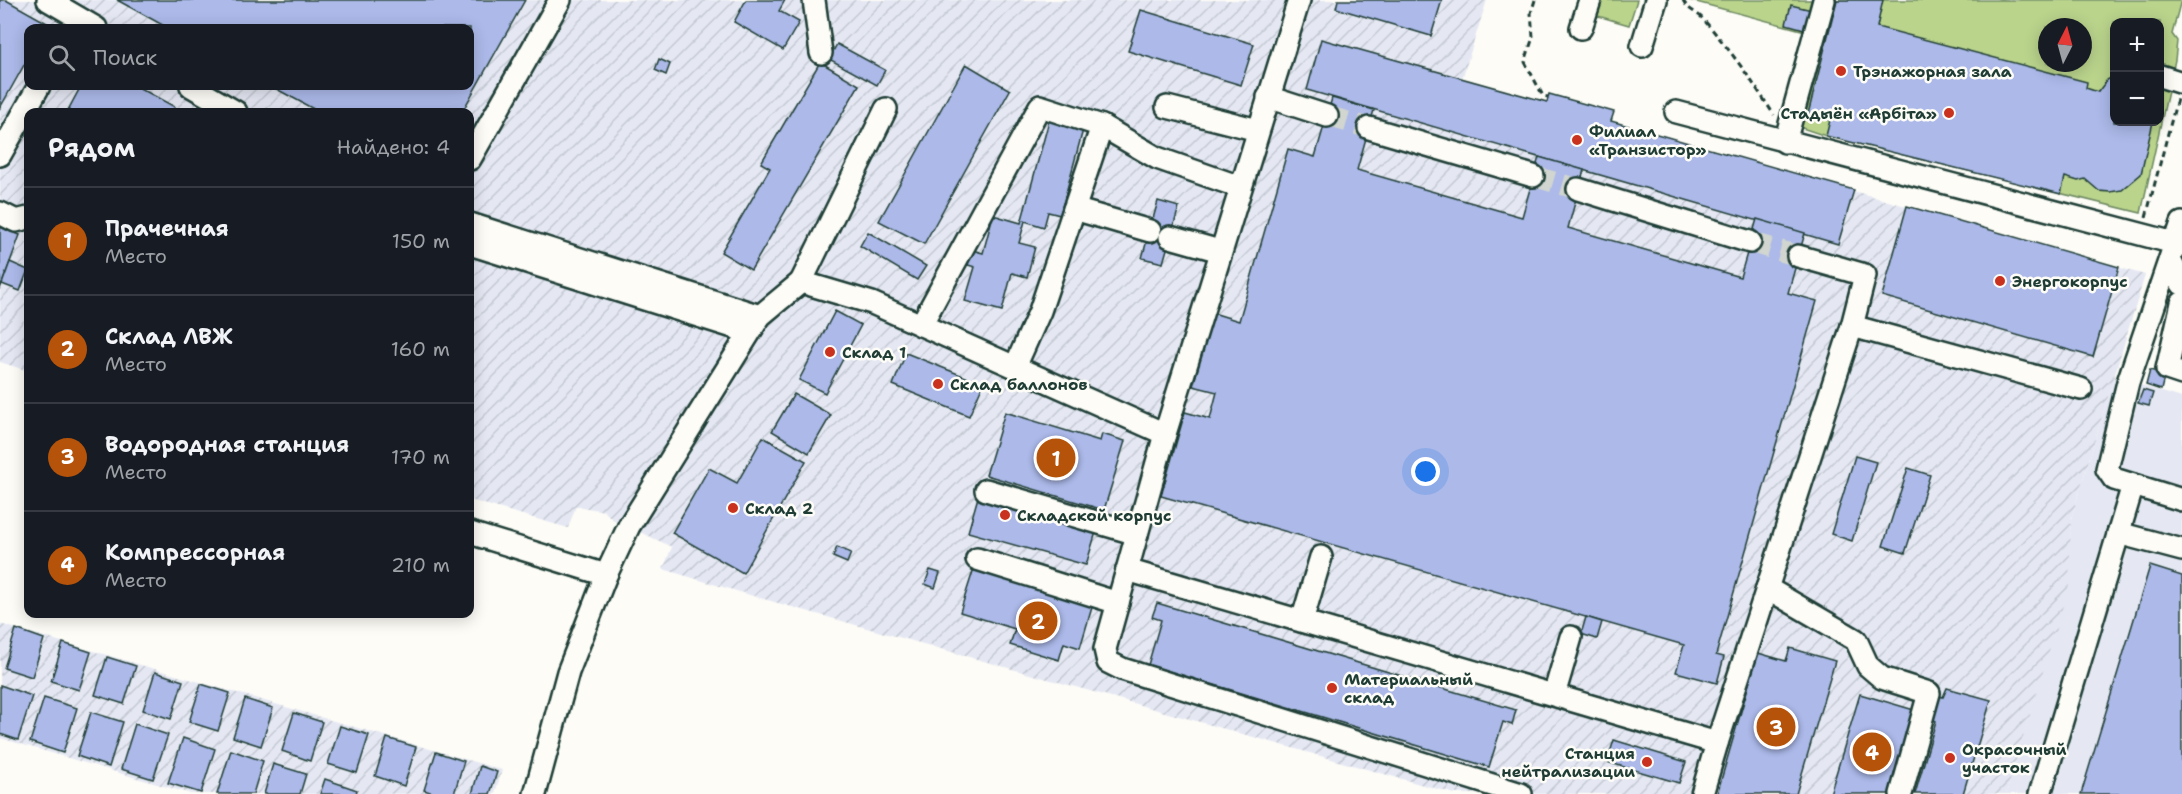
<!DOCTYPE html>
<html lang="ru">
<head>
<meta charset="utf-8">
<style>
	:root { --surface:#171b24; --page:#20242c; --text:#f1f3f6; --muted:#9ea1a6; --line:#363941; --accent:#b45309 }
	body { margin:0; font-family:"Shantell Sans",sans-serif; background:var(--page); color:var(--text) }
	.controls { position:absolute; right:18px; top:18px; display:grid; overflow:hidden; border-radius:12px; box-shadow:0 3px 15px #0003 }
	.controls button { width:54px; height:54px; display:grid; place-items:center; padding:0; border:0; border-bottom:2px solid var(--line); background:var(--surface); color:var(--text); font:30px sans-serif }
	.compass { position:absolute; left:2038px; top:18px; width:54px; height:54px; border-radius:50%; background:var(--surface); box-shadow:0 3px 15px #0003; rotate:6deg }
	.you { position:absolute; left:1426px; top:472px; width:21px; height:21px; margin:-15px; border:4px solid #fff; border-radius:50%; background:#1a73e8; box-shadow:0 0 0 9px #1a73e833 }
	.badge { display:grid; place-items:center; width:39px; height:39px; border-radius:50%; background:var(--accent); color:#fff; font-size:20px; font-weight:700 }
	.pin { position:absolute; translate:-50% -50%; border:3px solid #fff; box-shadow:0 2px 6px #0006 }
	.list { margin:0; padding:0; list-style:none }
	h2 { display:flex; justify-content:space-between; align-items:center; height:78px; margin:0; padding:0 24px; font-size:26px }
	h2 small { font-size:20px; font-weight:400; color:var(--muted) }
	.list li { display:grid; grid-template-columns:39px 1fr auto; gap:18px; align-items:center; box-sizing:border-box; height:108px; padding:0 24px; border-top:2px solid var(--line) }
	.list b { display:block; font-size:22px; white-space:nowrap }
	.list p { margin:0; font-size:20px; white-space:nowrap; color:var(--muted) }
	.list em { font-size:20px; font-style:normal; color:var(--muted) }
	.icon { flex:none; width:33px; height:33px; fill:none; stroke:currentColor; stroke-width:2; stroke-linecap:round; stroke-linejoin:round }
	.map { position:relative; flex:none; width:2182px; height:794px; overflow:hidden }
	.search { position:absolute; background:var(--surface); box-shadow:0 3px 15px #0003; left:24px; top:24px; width:450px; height:66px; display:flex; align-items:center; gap:15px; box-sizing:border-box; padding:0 21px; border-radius:12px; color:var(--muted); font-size:22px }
	.panel { position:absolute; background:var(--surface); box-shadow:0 3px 15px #0003; left:24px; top:108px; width:450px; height:510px; border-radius:12px }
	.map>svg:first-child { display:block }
	.built { fill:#e5e8f3 }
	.industrial { fill:url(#industrial-furrows); fill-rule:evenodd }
	.green { fill:#bad48c; stroke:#6c8860; stroke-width:1.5; fill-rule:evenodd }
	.building { fill:#acb9e9; stroke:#1f3d34; stroke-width:1.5 }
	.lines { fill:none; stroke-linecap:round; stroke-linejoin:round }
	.minor-tunnel { stroke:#d1d6d0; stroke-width:21; stroke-dasharray:21 10; stroke-linecap:butt }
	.minor-casing { stroke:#1f3d34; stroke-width:26 }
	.path { stroke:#1f3d34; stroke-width:3; stroke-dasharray:6 4.5; stroke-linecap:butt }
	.minor { stroke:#fdfcf7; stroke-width:21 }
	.poi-dot { fill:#c8321e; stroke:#fdfcf7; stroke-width:2 }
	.labels { text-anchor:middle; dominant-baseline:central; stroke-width:5; stroke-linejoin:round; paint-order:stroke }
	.poi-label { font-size:16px; font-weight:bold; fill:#1f3d34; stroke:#fdfcf7; text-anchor:start }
</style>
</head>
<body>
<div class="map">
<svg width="2182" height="794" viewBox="0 0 2182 794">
	<defs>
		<pattern id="industrial-furrows" width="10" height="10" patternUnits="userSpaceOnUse" patternTransform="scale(1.5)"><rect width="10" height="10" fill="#e5e8f3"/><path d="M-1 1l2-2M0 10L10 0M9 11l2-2" fill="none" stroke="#c4c8d1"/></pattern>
	</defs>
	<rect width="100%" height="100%" fill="#fdfcf7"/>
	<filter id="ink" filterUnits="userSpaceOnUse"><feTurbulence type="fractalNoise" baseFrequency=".0167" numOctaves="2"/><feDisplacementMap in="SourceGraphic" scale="12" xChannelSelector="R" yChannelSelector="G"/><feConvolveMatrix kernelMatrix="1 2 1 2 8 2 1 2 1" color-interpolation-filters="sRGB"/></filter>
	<g filter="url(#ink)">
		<path class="built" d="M2114,377L2182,398V794H2006L2068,586L2071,519Z"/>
		<g class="industrial">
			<path d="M0,0H1487L1462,79L1547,102L1549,94L1614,112L1611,121L2145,275L2071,519L2069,586L2006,794H1455L753,596L663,569L672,547L612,519L604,511L576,506L568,528L470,500V112H28V371L0,362ZM28,28H470V86H28Z"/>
			<path d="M0,624L502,770L495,794H191L0,738Z"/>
		</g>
		<g class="green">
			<path d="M1595,0H1637L1629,25L1591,14Z"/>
			<path d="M1689,0H2181L2172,34L2177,41L2175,60L2141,213L1826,136L1781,121L1805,31ZM2114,22H2160V122H2114ZM2047,27H2083V63H2047Z"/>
		</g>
		<g class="building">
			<path d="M0,0H6L56,28H28V58L0,108Z"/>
			<path d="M117,0H525L462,112H319L271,86H470V28H168Z"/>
			<path d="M746,0H785L779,11L799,22L783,50L734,22Z"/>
			<path d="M1338,0H1442L1431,36L1336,8Z"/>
			<path d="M1837,0H1883L1877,27L2087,82L2086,88L2098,92L2107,80L2114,76V122H2153L2141,174L2122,190L2110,192L2099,191L2085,179L2078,181L2065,177L2061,194L1826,136L1830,120L1808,114Z"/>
			<path d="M1791,5L1816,11L1811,31L1786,24Z"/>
			<path d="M1141,10L1254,44L1241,85L1128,51Z"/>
			<path d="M1321,39L1547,102L1549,94L1614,112L1611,121L1854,190L1838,244L1307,90Z"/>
			<path d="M837,44L885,70L877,85L829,59Z"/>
			<path d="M659,59L670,64L666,75L655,70Z"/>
			<path d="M820,62L859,85L751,270L721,252L770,168L761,163Z"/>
			<path d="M966,64L1010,90L924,244L879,221Z"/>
			<path d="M81,86H136L175,107L172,112H67Z"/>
			<path d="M1332,98L1374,110L1357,170L1522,217L1539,157L1584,170L1568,228L1740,277L1757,219L1805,233L1788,293L1817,301L1716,655L1724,657L1717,683L1676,672L1684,645L1161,496L1185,412L1210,419L1217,392L1193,386L1213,313L1239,321L1288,149L1315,157Z"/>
			<path d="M1050,117L1084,126L1060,215L1048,212L1044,227L1025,221L1019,243L1035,247L1027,277L1012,273L1002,311L965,301L975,267L968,265L972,250L983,253L993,215L1021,223Z"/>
			<path d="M1158,201L1179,207L1163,263L1142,258Z"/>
			<path d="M1907,206L2119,267L2093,357L1882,296Z"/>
			<path d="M0,227L20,235L0,289Z"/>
			<path d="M868,232L926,266L917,280L860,246Z"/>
			<path d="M10,262L28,270L20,291L2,284Z"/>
			<path d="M835,311L861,325L825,393L799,380Z"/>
			<path d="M906,353L983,384L969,416L893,385Z"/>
			<path d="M2150,370L2165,374L2161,390L2146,385Z"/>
			<path d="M2143,390L2153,393L2149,406L2138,403Z"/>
			<path d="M794,394L831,415L809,453L772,431Z"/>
			<path d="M1005,412L1100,441L1102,434L1125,441L1104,510L986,475Z"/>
			<path d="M763,437L806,461L743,573L672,533L709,468L737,483Z"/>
			<path d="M1855,456L1876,462L1852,541L1831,534Z"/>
			<path d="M1908,468L1930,475L1905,553L1883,546Z"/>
			<path d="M978,497L1096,532L1086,565L968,532Z"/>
			<path d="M837,547L851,553L847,563L833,557Z"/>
			<path d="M2150,566L2182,576V794H2081Z"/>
			<path d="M974,568L1093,604L1080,648L1064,643L1059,660L1010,645L1015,629L960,612Z"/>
			<path d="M930,570L940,573L935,588L925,584Z"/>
			<path d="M1157,603L1516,710L1512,725L1503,722L1489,767L1148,665L1161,620L1152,617Z"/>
			<path d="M1586,617L1602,622L1597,639L1581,634Z"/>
			<path d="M16,629L44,639L32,677L4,668Z"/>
			<path d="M63,643L91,652L79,690L51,681Z"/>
			<path d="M1790,648L1835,661L1796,794H1717L1758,653L1786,661Z"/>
			<path d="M107,657L136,666L124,704L95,695Z"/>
			<path d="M155,672L183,681L171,719L143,710Z"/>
			<path d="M201,684L230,693L218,731L189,722Z"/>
			<path d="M0,685L32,696L18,740L0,734Z"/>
			<path d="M1947,688L1991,700L1963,794H1915L1936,721L1930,718L1936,695L1943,697Z"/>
			<path d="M1860,694L1914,710L1889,794H1830Z"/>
			<path d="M44,698L77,708L63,753L30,742Z"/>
			<path d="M245,699L273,708L261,746L233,737Z"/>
			<path d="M91,712L123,722L109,767L77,756Z"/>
			<path d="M294,713L322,722L310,761L282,751Z"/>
			<path d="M135,724L168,735L153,779L121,769Z"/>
			<path d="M340,726L369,735L357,773L328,764Z"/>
			<path d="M183,738L215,749L201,793L168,783Z"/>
			<path d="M387,738L416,747L404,786L375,776Z"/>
			<path d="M1614,740L1686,762L1679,783L1607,762Z"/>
			<path d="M231,750L263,761L253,794H217Z"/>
			<path d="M436,752L464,761L454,794H436L424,790Z"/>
			<path d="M273,764L306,774L300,794H264Z"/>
			<path d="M480,766L497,772L490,794H472Z"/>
			<path d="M325,779L357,790L356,794H320Z"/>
		</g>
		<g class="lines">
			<g class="minor-tunnel">
				<path d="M1327,116L1369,128"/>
				<path d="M1533,176L1578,189"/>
				<path d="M1750,242L1798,256"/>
			</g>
			<defs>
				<g id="minor">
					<path d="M48,0L96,28"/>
					<path d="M814,0L821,53"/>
					<path d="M1299,0L1165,434L1105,649L1108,662L1122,669L1521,794"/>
					<path d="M1581,28L1590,0"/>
					<path d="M1642,46L1656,0"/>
					<path d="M2160,76L2182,83"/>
					<path d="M191,86L236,112"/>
					<path d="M1268,97L1327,116"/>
					<path d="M1167,107L1258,130"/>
					<path d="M1676,112L2182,245"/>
					<path d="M1102,126L1157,158L1240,187"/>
					<path d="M1369,128L1533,176"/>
					<path d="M1785,142L1824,0"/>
					<path d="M0,155L39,86"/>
					<path d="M470,159L560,0"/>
					<path d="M1578,189L1750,242"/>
					<path d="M1074,209L1150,231"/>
					<path d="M0,213L16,221L28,218"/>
					<path d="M2182,223L2128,382L2107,469L2114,479L2182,500"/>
					<path d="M470,224L760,316"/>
					<path d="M1170,237L1220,251"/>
					<path d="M470,244L749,332"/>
					<path d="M2170,260L2182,284"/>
					<path d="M801,282L886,109"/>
					<path d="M2182,303L2167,369L2182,374"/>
					<path d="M921,325L1040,106L1102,126L1040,311L1015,367"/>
					<path d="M1852,326L2081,389"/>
					<path d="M986,490L1137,534"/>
					<path d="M470,533L606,575"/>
					<path d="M2118,533L2182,550"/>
					<path d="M977,559L1118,603"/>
					<path d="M1127,570L1717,743L1702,794"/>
					<path d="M1767,588L1856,640L1868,666L1882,678L1929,693L1901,794"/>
					<path d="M1302,621L1321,557"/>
					<path d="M1554,695L1571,637"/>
					<path d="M1717,743L1852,326L1865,275L1798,256"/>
					<path d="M535,794L568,672L606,575L629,526L760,316L801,282L872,303L1165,434"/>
					<path d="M2040,794L2133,485"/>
				</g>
			</defs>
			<use href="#minor" class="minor-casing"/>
			<g class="path">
				<path d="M1535,0L1531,13L1533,37L1525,62L1543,96L1548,97"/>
				<path d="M1683,0C1687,10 1696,11 1703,19C1729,48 1753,82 1774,115"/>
				<path d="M2146,217L2177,99"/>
			</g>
			<use href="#minor" class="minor"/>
		</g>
	</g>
	<g class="poi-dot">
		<circle cx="1841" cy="71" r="6"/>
		<circle cx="1949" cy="113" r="6"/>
		<circle cx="1577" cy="140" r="6"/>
		<circle cx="2000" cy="281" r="6"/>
		<circle cx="830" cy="352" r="6"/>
		<circle cx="938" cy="384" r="6"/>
		<circle cx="733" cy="508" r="6"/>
		<circle cx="1005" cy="515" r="6"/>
		<circle cx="1332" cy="688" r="6"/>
		<circle cx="1950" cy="758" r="6"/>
		<circle cx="1647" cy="762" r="6"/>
	</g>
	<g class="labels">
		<g class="poi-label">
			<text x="1853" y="71">Трэнажорная зала</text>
			<text x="1937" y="113" text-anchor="end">Стадыён «Арбіта»</text>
			<text x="1589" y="131">Филиал<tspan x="1589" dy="18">«Транзистор»</tspan></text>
			<text x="2012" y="281">Энергокорпус</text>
			<text x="842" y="352">Склад 1</text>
			<text x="950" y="384">Склад баллонов</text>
			<text x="745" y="508">Склад 2</text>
			<text x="1017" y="515">Складской корпус</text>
			<text x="1344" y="679">Материальный<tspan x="1344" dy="18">склад</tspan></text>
			<text x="1962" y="749">Окрасочный<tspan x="1962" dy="18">участок</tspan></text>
			<text x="1635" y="753" text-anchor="end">Станция<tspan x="1635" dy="18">нейтрализации</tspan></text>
		</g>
	</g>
</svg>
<div class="controls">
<button>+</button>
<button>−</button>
</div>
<svg class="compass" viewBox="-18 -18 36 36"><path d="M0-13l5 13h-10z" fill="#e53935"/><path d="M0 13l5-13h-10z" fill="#9ea1a6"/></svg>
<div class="you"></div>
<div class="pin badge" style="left:1056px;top:458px">1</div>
<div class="pin badge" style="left:1038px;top:621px">2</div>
<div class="pin badge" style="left:1776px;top:727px">3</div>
<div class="pin badge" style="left:1872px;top:752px">4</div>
<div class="search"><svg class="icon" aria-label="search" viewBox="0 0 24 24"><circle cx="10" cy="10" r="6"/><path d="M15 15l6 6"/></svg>Поиск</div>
<section class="panel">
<h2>Рядом<small>Найдено: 4</small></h2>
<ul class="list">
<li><span class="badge">1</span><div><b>Прачечная</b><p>Место</p></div><em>150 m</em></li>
<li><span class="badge">2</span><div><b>Склад ЛВЖ</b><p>Место</p></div><em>160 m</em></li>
<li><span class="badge">3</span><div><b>Водородная станция</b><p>Место</p></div><em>170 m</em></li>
<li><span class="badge">4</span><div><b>Компрессорная</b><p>Место</p></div><em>210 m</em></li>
</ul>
</section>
</div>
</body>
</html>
